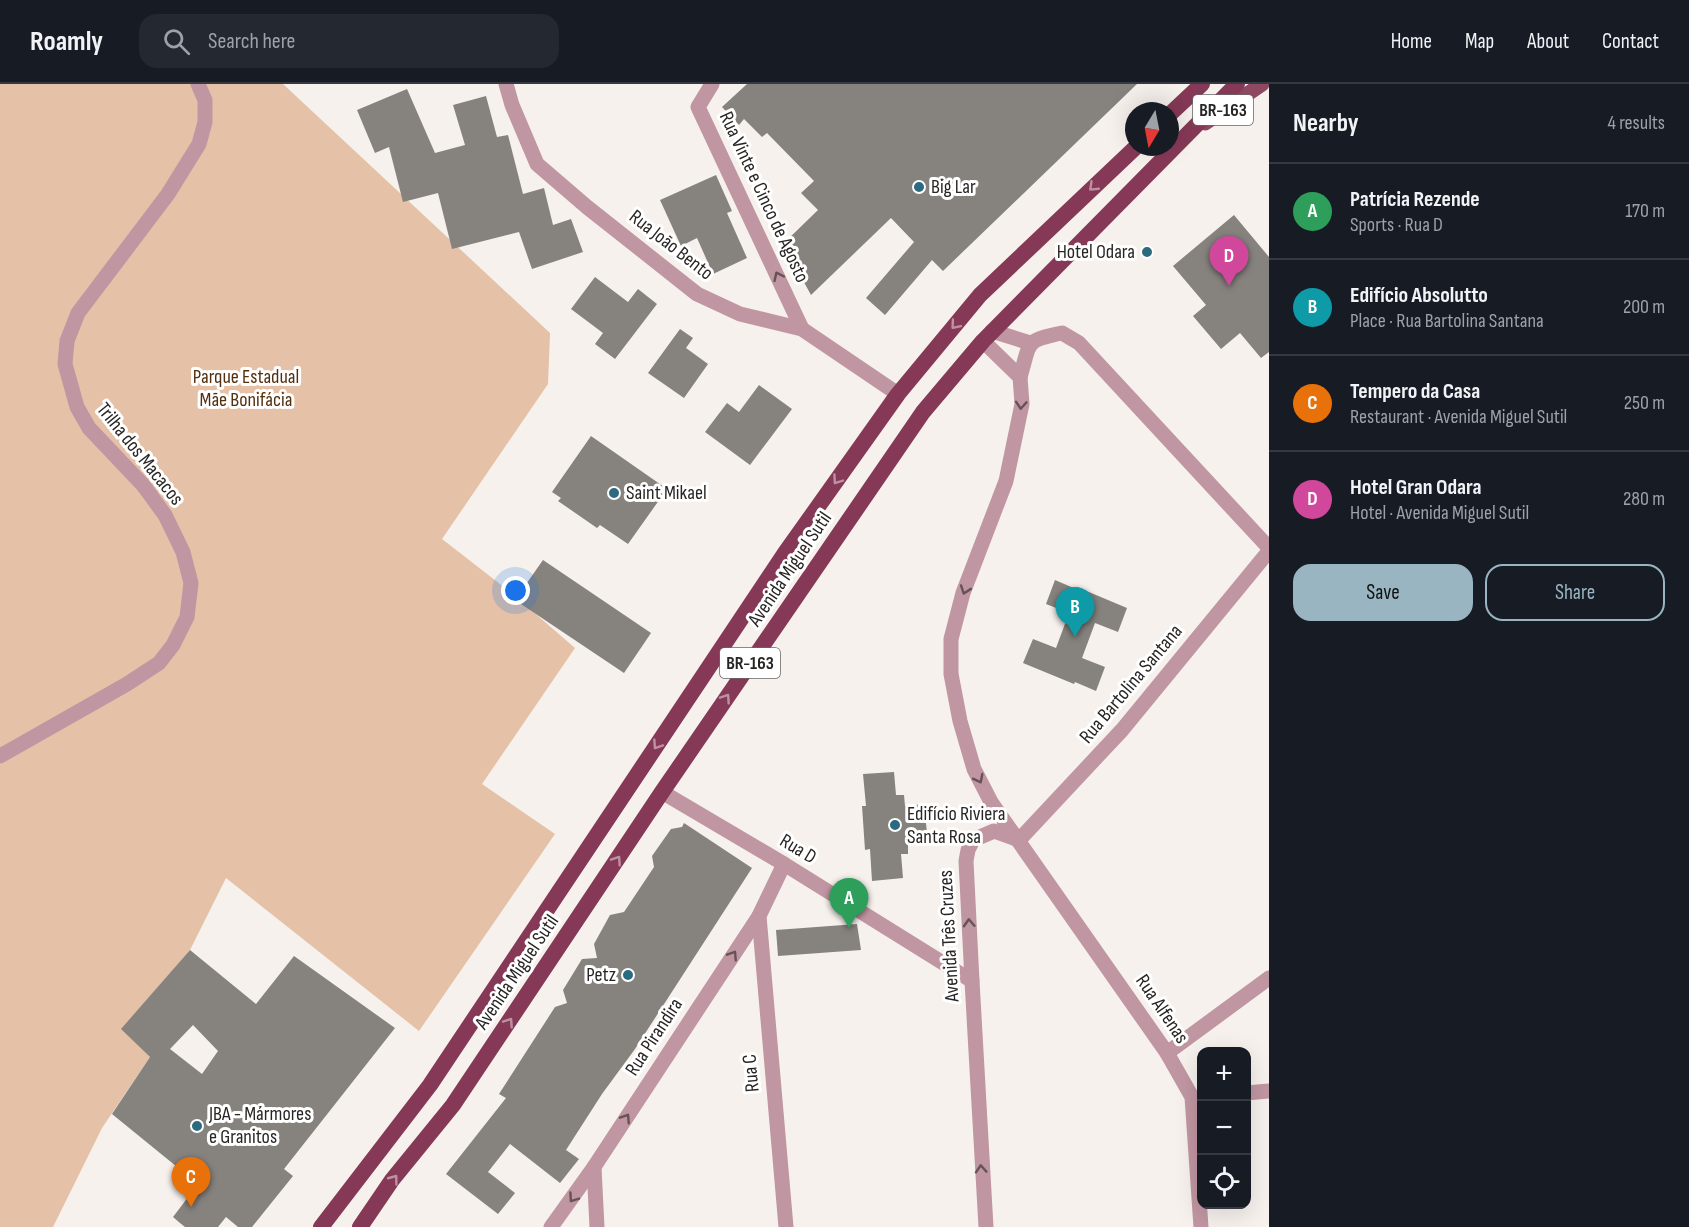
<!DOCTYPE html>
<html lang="en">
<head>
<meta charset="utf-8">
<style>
	:root { --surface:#171b24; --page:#242831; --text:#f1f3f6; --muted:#9ea1a6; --line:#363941; --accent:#98b5c1 }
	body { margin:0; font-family:"Sofia Sans Condensed",sans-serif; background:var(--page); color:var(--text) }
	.controls { position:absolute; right:18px; bottom:18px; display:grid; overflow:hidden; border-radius:12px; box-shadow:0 6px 24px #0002 }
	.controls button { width:54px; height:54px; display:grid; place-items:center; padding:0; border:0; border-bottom:2px solid var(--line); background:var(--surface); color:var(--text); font:30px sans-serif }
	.compass { position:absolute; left:1125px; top:18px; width:54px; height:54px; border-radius:50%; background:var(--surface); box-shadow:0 6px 24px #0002; rotate:190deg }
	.you { position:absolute; left:516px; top:507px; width:21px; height:21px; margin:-15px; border:4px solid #fff; border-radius:50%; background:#1a73e8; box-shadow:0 0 0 9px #1a73e833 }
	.badge { display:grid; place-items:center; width:39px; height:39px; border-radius:50%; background:var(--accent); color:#fff; font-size:20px; font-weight:700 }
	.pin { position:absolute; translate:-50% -50px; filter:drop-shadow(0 2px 3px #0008) }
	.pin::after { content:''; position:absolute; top:32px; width:21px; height:18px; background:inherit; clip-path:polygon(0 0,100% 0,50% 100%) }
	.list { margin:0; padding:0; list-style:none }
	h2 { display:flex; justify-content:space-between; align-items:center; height:78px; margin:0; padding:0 24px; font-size:26px }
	h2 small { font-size:20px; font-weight:400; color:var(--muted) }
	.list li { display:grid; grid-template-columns:39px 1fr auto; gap:18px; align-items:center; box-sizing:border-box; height:96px; padding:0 24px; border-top:2px solid var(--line) }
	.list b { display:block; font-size:22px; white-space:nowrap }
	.list p { margin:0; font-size:20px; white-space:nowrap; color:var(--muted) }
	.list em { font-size:20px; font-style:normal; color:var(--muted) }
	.actions { display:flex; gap:12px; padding:18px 24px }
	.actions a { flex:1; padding:14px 0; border:2px solid var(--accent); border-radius:18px; text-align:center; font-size:21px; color:var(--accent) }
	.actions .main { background:var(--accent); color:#111 }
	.icon { flex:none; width:33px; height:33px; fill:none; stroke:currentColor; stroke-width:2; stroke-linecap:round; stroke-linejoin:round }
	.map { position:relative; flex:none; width:1269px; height:1143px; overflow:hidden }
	header { display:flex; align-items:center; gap:36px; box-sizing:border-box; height:84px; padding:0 30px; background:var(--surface); border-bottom:2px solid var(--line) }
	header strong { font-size:28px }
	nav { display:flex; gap:33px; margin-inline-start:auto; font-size:21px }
	.search { width:420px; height:54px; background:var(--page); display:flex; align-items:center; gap:15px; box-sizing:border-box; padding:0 21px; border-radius:18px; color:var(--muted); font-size:22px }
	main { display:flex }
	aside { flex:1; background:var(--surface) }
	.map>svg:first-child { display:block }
	.green { fill:#e4c1a7 }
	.building { fill:#86827e; fill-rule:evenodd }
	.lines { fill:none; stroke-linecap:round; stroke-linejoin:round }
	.minor { stroke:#c096a2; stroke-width:15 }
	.tertiary { stroke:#c096a2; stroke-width:15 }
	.primary { stroke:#8f4861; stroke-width:15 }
	.trunk { stroke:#853956; stroke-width:16 }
	.oneway { stroke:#bc92a2 }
	.oneway2 { stroke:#655357 }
	.poi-dot { fill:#2c6a80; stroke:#fff; stroke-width:2 }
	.labels { text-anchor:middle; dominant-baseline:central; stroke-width:6; stroke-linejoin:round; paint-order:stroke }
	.shield { fill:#fff; stroke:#686766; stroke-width:1.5 }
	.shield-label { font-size:18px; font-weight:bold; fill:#282625 }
	.poi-label { font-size:20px; fill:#282625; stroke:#fff; text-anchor:start }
	.street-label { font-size:20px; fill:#282625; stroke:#fff }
	.park-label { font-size:20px; fill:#542f0e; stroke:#fff }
</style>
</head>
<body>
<header>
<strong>Roamly</strong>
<div class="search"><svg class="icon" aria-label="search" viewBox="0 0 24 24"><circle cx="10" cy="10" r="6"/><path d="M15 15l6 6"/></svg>Search here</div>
<nav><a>Home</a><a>Map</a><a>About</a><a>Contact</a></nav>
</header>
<main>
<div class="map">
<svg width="1269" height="1143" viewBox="0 0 1269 1143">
	<rect width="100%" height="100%" fill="#f6f1ed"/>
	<path class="green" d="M0,0H283L550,249L548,300L442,455L509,507L575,564L482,700L555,750L419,947L226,794L190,866L122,945L150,973L102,1044L53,1143H0Z"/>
	<g class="building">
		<path d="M747,0H1137L943,187L932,176L885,231L866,214L914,158L891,134L811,211L783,160L818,126L801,109L814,97L767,49L762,53L744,35L739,41L722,23Z"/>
		<path d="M407,5L435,69L465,61L453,21L486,12L497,53L508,51L523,110L544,104L553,141L571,135L583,168L532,185L519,148L452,165L438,109L403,118L389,63L375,69L357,26Z"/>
		<path d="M716,91L732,127L727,129L747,174L713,190L697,154L681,162L660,116Z"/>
		<path d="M1234,131L1269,173V268L1261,274L1240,249L1221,265L1193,232L1206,221L1173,182Z"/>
		<path d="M595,193L628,218L638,205L657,220L615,275L595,260L603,249L571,225Z"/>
		<path d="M680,245L693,254L686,264L708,280L684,314L648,289Z"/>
		<path d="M759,301L792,325L750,381L705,348L727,319L739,328Z"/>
		<path d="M591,352L667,405L628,460L600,441L597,444L558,417L561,414L552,408Z"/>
		<path d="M543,476L651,549L624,589L515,516Z"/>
		<path d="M1055,496L1076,505L1077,503L1127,524L1118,548L1095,539L1082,574L1105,583L1096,607L1075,598L1074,600L1023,579L1033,555L1056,564L1069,529L1046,520Z"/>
		<path d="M894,688L896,711H904L905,722L924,720L928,759L908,761V770H901L903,794L872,797L870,765L865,766L862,722H866L863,690Z"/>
		<path d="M684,739L752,784L635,965L602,1010L566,1066L579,1075L560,1099L510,1060L488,1088L515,1109L498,1130L446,1090L506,1014L499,1010L555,923L567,919L563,906L582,875L597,874L594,860L610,831L624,828L654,783L652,772L671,745L682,743Z"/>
		<path d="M857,840L861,866L778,872L776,846Z"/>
		<path d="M190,866L256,920L294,872L395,944L284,1085L293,1092L252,1143H238L226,1133L218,1143H185L180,1139L173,1133L198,1100L112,1030L150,973L121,945ZM193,941L218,967L202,990L170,965Z"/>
	</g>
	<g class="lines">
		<g class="minor">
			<path d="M712,0L698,23L802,245"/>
			<path d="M992,247L1030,259"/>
			<path d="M983,257L1020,293L1022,320L1006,397L963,509L951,555V590L960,637L974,685L991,718L1167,969L1192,1013L1201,1143"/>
			<path d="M1020,293C1031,257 1024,257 1062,249L1079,259L1269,464"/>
			<path d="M0,672L127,600L159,579L173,561L187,533L191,499L183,468L165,431L143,401L89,344L77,323L65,280L67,257L78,229L168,110L199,60L205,38V16L198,0"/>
			<path d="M1019,756L1122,646L1269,467"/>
			<path d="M759,832L786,1143"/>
			<path d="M972,897L966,777L968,766L973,756L994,747L1019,756"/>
			<path d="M1167,969L1269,894"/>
			<path d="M1246,1009L1269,1007"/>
			<path d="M594,1083L597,1143"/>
			<path d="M551,1143L594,1083L759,832L784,780"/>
		</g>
		<g class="tertiary">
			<path d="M506,0L512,21L537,80L587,123L697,210L740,230L802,245L898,310"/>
			<path d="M662,708L784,780L972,897L986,1143"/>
		</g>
		<path class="primary" d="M1205,39L1262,0"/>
		<g class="trunk">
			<path d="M1170,30L1202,0"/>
			<path d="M321,1143L430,1001L785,469L898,310L980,211L1136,63"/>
			<path d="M360,1143L392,1096L453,1021L662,708L923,328L983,257L1237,0"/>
		</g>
	</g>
	<defs><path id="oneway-chevron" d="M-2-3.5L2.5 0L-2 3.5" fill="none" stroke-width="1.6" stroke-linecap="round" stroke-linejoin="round" transform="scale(1.5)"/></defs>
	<g class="oneway">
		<use href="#oneway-chevron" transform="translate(1093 103) rotate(136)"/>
		<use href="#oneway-chevron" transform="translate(955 241) rotate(130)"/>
		<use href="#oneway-chevron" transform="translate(837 396) rotate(125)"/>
		<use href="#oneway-chevron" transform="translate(726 614) rotate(-56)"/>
		<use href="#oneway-chevron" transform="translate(657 661) rotate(124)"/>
		<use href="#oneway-chevron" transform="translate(617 776) rotate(-56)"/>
		<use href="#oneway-chevron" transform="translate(509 938) rotate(-56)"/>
		<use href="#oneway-chevron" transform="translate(394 1095) rotate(-53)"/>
	</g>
	<g class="oneway2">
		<use href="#oneway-chevron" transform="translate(778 192) rotate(-115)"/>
		<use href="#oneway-chevron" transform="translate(1021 321) rotate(94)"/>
		<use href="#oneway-chevron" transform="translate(965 506) rotate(109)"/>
		<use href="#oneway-chevron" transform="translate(979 695) rotate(63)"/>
		<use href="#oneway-chevron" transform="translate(969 839) rotate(-93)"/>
		<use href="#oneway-chevron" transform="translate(733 871) rotate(-57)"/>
		<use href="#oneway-chevron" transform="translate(626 1034) rotate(-57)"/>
		<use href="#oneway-chevron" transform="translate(981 1085) rotate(-94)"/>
		<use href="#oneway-chevron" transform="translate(573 1114) rotate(125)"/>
	</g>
	<g class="poi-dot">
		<circle cx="919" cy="103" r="6"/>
		<circle cx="1147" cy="168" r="6"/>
		<circle cx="614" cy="409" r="6"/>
		<circle cx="895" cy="741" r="6"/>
		<circle cx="628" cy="891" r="6"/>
		<circle cx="197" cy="1042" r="6"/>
	</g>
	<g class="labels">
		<g class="shield">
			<rect x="1193" y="11" width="60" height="30" rx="4.5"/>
			<rect x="720" y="564" width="60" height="30" rx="4.5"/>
		</g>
		<g class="shield-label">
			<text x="1223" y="26">BR-163</text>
			<text x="750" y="579">BR-163</text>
		</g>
		<g class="poi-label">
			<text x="931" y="103">Big Lar</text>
			<text x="1135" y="168" text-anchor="end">Hotel Odara</text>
			<text x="626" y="409">Saint Mikael</text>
			<text x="907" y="730">Edifício Riviera<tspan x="907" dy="23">Santa Rosa</tspan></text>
			<text x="616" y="891" text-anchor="end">Petz</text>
			<text x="209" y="1030">JBA - Mármores<tspan x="209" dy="23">e Granitos</tspan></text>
		</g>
		<g class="street-label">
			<text transform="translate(764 113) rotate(65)">Rua Vinte e Cinco de Agosto</text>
			<text transform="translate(671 161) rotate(38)">Rua João Bento</text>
			<text transform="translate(140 370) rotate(51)">Trilha dos Macacos</text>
			<text transform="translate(790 485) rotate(-56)">Avenida Miguel Sutil</text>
			<text transform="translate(1131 600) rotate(-50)">Rua Bartolina Santana</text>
			<text transform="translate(798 765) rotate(31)">Rua D</text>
			<text transform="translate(949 852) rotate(-93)">Avenida Três Cruzes</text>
			<text transform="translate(517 888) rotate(-56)">Avenida Miguel Sutil</text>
			<text transform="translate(1162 925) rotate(56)">Rua Alfenas</text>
			<text transform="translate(654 953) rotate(-57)">Rua Pirandira</text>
			<text transform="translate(751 989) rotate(-95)">Rua C</text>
		</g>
		<g class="park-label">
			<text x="246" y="293">Parque Estadual<tspan x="246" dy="23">Mãe Bonifácia</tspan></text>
		</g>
	</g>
</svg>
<div class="controls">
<button>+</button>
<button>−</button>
<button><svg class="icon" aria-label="locate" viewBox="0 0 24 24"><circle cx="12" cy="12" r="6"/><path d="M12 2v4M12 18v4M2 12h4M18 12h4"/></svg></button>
</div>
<svg class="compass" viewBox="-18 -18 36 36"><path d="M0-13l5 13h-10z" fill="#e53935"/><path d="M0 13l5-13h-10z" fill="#9ea1a6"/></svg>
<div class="you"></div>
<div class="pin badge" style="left:849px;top:844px;background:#2e9e5b">A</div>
<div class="pin badge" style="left:1075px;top:553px;background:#0f9aa8">B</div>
<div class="pin badge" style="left:191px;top:1123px;background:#e8710a">C</div>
<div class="pin badge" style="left:1229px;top:202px;background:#d1479c">D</div>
</div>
<aside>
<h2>Nearby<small>4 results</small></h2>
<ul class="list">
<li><span class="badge" style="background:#2e9e5b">A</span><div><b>Patrícia Rezende</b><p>Sports · Rua D</p></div><em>170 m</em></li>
<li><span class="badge" style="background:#0f9aa8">B</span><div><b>Edifício Absolutto</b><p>Place · Rua Bartolina Santana</p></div><em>200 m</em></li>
<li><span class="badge" style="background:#e8710a">C</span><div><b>Tempero da Casa</b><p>Restaurant · Avenida Miguel Sutil</p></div><em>250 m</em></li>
<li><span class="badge" style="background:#d1479c">D</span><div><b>Hotel Gran Odara</b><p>Hotel · Avenida Miguel Sutil</p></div><em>280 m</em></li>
</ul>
<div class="actions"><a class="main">Save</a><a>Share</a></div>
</aside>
</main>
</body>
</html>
